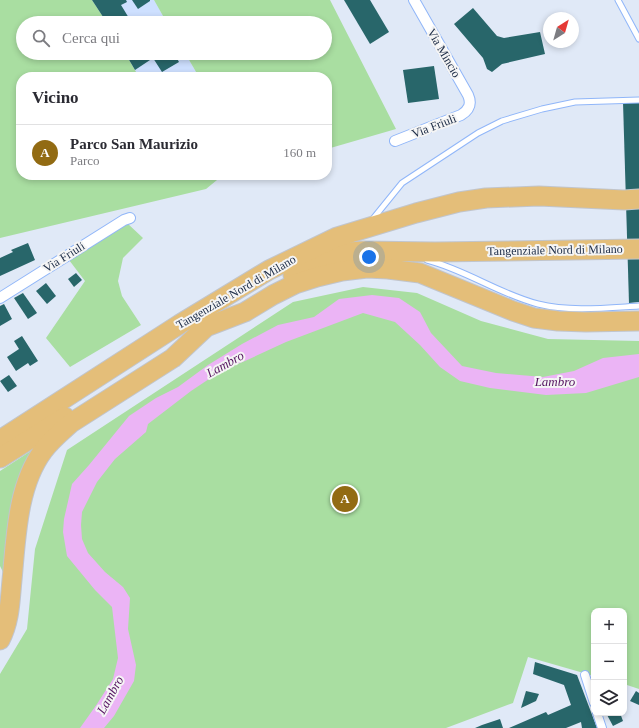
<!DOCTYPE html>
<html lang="it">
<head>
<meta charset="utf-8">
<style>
	:root { --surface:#fff; --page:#f7f7f7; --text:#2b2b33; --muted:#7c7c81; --line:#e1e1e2; --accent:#926b13 }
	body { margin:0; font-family:Georgia,serif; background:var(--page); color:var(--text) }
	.controls { position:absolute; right:12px; bottom:12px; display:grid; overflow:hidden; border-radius:8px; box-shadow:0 2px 6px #0003 }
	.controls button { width:36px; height:36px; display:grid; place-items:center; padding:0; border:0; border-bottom:1px solid var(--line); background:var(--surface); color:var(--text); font:20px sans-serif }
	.compass { position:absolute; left:543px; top:12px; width:36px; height:36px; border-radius:50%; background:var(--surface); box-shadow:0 2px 6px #0003; rotate:37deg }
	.you { position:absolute; left:369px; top:257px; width:14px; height:14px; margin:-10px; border:3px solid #fff; border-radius:50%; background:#1a73e8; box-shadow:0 0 0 6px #1a73e833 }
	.badge { display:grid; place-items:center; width:26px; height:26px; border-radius:50%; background:var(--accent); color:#fff; font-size:13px; font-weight:700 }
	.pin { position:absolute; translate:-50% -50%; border:2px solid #fff; box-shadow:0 1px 4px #0006 }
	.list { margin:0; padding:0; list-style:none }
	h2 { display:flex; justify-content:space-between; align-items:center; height:52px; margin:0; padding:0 16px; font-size:17px }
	h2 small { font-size:13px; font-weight:400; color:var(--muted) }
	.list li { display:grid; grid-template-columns:26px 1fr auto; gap:12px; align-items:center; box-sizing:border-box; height:56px; padding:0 16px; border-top:1px solid var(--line) }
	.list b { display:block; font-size:15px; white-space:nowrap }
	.list p { margin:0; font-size:13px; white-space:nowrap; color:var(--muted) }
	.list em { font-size:13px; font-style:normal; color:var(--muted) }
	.icon { flex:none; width:22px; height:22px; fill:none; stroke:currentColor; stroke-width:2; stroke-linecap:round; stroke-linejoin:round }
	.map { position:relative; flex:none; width:639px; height:728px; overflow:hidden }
	.search { position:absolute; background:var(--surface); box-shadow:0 2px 6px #0003; left:16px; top:16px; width:316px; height:44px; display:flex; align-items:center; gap:10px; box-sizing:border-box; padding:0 14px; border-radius:22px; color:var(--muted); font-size:15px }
	.panel { position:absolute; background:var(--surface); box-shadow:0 2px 6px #0003; left:16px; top:72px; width:316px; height:108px; border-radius:16px }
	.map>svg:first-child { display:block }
	.built { fill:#cee0ff }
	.green { fill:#a9dea1 }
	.water { fill:#ebb4f5 }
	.building { fill:#28666a }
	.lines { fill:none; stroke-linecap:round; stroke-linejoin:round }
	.service-casing { stroke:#90b6f9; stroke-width:7 }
	.pedestrian-casing { stroke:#90b6f9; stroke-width:10 }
	.minor-casing { stroke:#90b6f9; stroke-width:12 }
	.motorway-casing { stroke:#c1c5cc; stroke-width:21 }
	.service { stroke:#fff; stroke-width:5 }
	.pedestrian { stroke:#fff; stroke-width:8 }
	.minor { stroke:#fff; stroke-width:10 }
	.motorway { stroke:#e4be79; stroke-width:19 }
	.labels { text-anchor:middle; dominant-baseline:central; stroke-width:4; stroke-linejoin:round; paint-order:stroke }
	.street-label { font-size:12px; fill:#21304a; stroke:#f5f5f5 }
	.water-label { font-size:13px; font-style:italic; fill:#561561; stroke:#f5f5f5 }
</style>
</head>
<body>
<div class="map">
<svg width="639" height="728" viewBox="0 0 639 728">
	<rect width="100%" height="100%" fill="#e0e9f7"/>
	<g class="built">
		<path d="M92,0H154L167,23H107Z"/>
		<path d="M125,53H185L199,77H139Z"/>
	</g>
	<g class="green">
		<path d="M0,0H92L107,23H23V53H125L139,77H21V175H235L217,180L206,189L0,238Z"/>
		<path d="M154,0H330L396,129L327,149V77H199L185,53H325V23H167Z"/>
		<path d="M127,223L143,238L123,258L118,281L122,296L141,325L70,367L46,338L85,281L69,260Z"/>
		<path d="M363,287L417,293L481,321L548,339L639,341V689L624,684V611H594V676L528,657L513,703L446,728H0V674L27,629L35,549L67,450L293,302Z"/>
		<path d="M37,447L5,576L0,566V471Z"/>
	</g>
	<path class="water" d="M372,295L399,298L420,312L431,333L462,366L496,373L543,377L574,371L603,358L639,354V377L586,393L546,395L490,388L460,381L440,367L420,345L395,322L363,313L286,342L245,361L224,369L191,391L148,424L146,432L115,459L97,482L82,512L81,525L82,539L88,553L105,572L123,587L130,598L128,629L136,665L134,681L114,716L104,728H80L97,704L113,679L118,658L112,607L95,590L67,556L63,532L64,519L72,484L89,465L129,416L156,398L178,387L208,365L242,344L278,325L314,317L339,299Z"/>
	<g class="building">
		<path d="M92,0H126L127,2L121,5L132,23H107Z"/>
		<path d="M132,0H150V1L138,9Z"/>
		<path d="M344,0H370L389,32L370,44Z"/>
		<path d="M473,8L497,36L504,38L540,32L545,54L502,64L492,72L487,69L483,58L454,24Z"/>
		<path d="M125,53H174L179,62L162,72L153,58L135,70Z"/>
		<path d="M434,66L439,99L408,103L403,70Z"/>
		<path d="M639,101V302L629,303L623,102Z"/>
		<path d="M28,243L35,260L0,276V258L13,252L11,250Z"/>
		<path d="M76,273L82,280L74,287L68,279Z"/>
		<path d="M46,283L56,296L47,304L36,291Z"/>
		<path d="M23,293L37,313L28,319L14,298Z"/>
		<path d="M4,304L12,319L0,326V306Z"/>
		<path d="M22,336L38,361L30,366L28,363L16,371L7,357L19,349L14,341Z"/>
		<path d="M9,375L17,386L8,392L0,381Z"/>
		<path d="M535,662L577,675L597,728H582L581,722L566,728H509L546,712L548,715L571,705L564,685L533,674Z"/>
		<path d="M526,691L539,694L536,701L521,708Z"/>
		<path d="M636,691L639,693V705L630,701Z"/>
		<path d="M606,713H620L623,721L613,726Z"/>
		<path d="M500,719L503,728H475L482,725Z"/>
	</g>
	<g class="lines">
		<defs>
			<g id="service">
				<path d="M618,0L639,39"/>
				<path d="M372,220L402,183L478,133L502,121L542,109L575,102L639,100"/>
				<path d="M427,260C466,270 499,294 538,304C570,312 606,308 639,306"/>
			</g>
			<g id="pedestrian">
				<path d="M585,675L594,703"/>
				<path d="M597,713L602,728"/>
			</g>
			<g id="minor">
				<path d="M395,141L461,115C469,110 472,104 468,95L414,0"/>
				<path d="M0,298L124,220L130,218"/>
			</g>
			<g id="motorway">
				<path d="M293,275L335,255L349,252L364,251L435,252L639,249"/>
				<path d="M0,440L180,324L269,270L337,237L416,213L459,202L486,198L539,196L624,200L639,199"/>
				<path d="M0,458L65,417"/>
				<path d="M0,640C10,621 10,600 12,580C16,539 17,486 43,451C51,440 61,432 71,423L173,358L206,327L245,312L273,295L295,284L317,277L342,271L367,268L388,269L420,273L513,311L534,318L558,321L586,322L639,321"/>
			</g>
		</defs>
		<use href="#service" class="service-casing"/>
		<use href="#pedestrian" class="pedestrian-casing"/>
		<use href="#minor" class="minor-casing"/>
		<use href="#motorway" class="motorway-casing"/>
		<use href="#service" class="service"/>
		<use href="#pedestrian" class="pedestrian"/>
		<use href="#minor" class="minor"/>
		<use href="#motorway" class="motorway"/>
	</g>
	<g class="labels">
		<g class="street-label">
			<text transform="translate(444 53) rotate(60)">Via Mincio</text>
			<text transform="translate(434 126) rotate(-21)">Via Friuli</text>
			<text transform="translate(555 250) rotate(-1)">Tangenziale Nord di Milano</text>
			<text transform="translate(64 257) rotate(-32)">Via Friuli</text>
			<text transform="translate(236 292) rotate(-30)">Tangenziale Nord di Milano</text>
		</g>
		<g class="water-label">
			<text transform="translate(225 364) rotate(-29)">Lambro</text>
			<text x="555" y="381">Lambro</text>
			<text transform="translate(110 695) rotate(-61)">Lambro</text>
		</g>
	</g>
</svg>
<div class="controls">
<button>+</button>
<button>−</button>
<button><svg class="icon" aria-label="layers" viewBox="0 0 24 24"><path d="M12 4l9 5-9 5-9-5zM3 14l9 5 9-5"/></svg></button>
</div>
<svg class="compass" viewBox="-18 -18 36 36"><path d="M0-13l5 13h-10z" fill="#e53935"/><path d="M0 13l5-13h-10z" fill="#7c7c81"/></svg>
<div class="you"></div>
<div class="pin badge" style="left:345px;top:499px">A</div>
<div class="search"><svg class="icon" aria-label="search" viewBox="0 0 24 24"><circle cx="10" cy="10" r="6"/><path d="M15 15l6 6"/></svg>Cerca qui</div>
<section class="panel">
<h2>Vicino<small></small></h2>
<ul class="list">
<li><span class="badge">A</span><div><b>Parco San Maurizio</b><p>Parco</p></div><em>160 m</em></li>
</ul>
</section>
</div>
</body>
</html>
